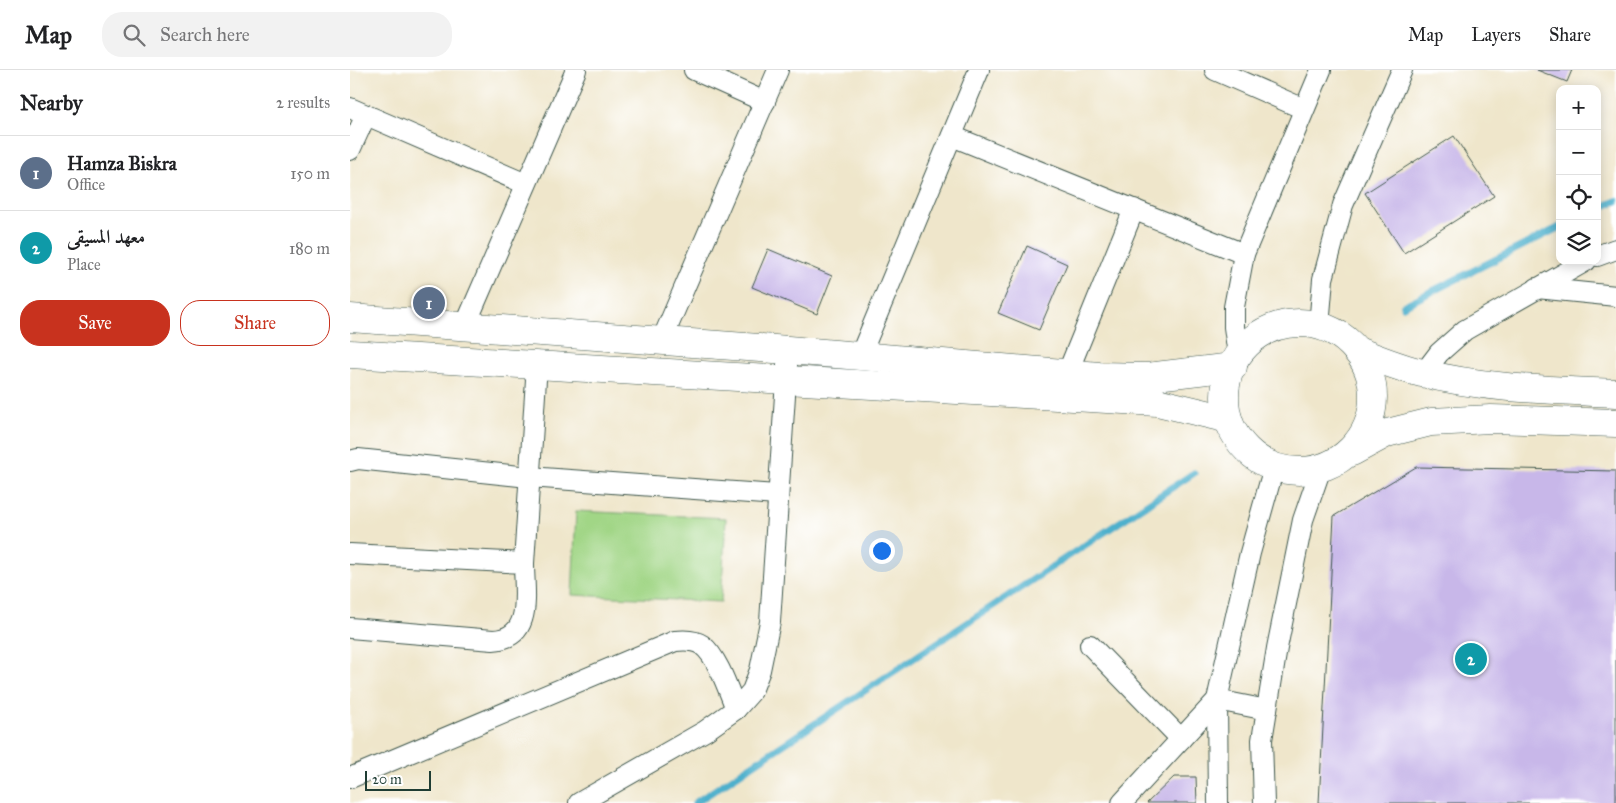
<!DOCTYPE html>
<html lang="en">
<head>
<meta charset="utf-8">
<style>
	:root { --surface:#fff; --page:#f2f2f2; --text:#202124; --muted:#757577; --line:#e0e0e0; --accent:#c8321e }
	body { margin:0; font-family:"IM FELL Great Primer",Amiri,serif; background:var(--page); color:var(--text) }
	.controls { position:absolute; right:15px; top:15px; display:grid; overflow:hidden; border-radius:10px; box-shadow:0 2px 12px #0003 }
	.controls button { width:45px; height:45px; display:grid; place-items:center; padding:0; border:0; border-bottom:1px solid var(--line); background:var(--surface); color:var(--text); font:25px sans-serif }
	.scale { position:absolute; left:15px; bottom:12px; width:66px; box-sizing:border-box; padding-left:5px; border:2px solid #1f3d34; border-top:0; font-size:14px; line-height:18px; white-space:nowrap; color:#1f3d34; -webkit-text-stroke:4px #fff; paint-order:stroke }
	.you { position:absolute; left:531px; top:480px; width:18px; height:18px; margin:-12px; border:4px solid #fff; border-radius:50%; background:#1a73e8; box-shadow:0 0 0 8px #1a73e833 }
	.badge { display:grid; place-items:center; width:32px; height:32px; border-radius:50%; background:var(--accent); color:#fff; font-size:16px; font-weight:700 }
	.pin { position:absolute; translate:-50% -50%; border:2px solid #fff; box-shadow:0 1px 5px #0006 }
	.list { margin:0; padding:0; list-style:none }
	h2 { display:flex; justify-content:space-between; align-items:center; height:65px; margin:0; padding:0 20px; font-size:21px }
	h2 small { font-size:16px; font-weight:400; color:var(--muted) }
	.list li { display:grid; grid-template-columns:32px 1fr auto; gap:15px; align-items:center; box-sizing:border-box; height:75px; padding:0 20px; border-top:1px solid var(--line) }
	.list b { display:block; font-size:19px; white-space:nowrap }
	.list p { margin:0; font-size:16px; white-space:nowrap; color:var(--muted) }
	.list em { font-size:16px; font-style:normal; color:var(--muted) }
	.actions { display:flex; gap:10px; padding:15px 20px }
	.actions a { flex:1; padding:11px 0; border:1px solid var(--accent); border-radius:20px; text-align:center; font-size:18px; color:var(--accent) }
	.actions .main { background:var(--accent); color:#fff }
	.icon { flex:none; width:28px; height:28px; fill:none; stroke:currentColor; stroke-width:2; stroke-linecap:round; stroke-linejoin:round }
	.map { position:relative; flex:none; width:1266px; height:733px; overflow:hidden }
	header { display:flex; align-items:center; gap:30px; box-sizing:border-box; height:70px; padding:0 25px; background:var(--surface); border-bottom:1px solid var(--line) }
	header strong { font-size:24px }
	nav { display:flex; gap:28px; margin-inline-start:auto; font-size:18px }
	.search { width:350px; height:45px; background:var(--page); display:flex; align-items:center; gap:12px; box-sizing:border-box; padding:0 18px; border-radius:20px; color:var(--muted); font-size:19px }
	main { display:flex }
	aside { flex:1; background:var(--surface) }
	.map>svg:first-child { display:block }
	.green { fill:#a1d686; stroke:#608a5d }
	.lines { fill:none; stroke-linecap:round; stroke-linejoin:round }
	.stream { stroke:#4db0cc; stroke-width:7 }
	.building { fill:#c8b7e9 }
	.street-casing { stroke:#3e564b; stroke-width:22 }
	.secondary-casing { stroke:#3e564b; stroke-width:29 }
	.street { stroke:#fff; stroke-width:20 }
	.secondary { stroke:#fff; stroke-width:28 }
</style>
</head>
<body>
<header>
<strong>Map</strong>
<div class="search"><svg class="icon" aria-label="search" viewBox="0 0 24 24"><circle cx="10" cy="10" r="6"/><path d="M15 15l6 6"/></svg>Search here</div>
<nav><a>Map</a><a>Layers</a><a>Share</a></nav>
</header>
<main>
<aside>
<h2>Nearby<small>2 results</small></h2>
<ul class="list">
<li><span class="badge" style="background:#5c6f8a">1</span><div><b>Hamza Biskra</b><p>Office</p></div><em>150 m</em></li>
<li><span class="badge" style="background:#0f9aa8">2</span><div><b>معهد المسيقى</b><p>Place</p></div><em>180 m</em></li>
</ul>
<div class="actions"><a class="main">Save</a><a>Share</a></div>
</aside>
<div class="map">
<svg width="1266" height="733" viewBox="0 0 1266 733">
	<rect width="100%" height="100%" fill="#fff"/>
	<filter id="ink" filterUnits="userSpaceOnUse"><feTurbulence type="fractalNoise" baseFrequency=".02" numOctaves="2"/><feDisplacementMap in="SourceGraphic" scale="10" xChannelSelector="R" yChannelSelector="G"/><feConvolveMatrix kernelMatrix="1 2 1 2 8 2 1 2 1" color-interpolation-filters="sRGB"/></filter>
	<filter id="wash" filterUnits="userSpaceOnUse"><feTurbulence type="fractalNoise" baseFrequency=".0096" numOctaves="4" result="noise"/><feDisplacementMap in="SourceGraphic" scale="20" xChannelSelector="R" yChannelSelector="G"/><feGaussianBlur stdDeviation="1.12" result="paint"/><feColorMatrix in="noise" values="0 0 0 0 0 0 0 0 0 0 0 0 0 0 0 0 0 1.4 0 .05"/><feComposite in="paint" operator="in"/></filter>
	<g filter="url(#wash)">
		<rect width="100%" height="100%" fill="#efe6cb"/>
		<path class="green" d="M226,441L376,448L371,532L222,525Z"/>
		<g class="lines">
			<g class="stream">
				<path d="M1247,139L1266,131"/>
				<path d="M1053,236L1210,157"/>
				<path d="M345,733L844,403"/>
			</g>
		</g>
		<g id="blocks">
			<g class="building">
				<path d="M1187,0H1222L1217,12Z"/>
				<path d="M1104,66L1144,126L1054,183L1015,123Z"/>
				<path d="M677,176L717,194L689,260L648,243Z"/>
				<path d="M418,179L482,206L467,244L402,217Z"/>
				<path d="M1066,397L1266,401V733H969L984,446Z"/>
				<path d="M824,707H846L847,733H797Z"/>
			</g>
		</g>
	</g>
	<g filter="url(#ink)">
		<use href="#blocks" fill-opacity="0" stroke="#3e564b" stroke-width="1"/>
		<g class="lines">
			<defs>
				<g id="street">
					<path d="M344,0L415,32"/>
					<path d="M865,0L954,39"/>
					<path d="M0,38L176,114"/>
					<path d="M602,66L894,184"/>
					<path d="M0,80L16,45"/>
					<path d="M1247,186L1266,179"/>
					<path d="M1187,218L1266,226"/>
					<path d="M115,256L226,0"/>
					<path d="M969,256L973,209L993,135L1052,0"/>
					<path d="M312,270L428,0"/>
					<path d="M888,285L884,257V237L894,184L971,0"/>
					<path d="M510,286L629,0"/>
					<path d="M717,304L784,139"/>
					<path d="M1073,304L1089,283L1115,260L1236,191"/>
					<path d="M0,391L8,389L179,407L427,425"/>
					<path d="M0,484L174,493L187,294"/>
					<path d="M0,558L143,570C184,568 174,523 174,493"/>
					<path d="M740,575L831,669"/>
					<path d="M0,708L325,571C334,570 345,570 352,575C368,587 379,622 386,639"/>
					<path d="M229,733L355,661L386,639L402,621L410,600L420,552L438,280"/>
					<path d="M772,733L867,630L917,640"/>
					<path d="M868,733L867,630L900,483L924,397"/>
					<path d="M914,733L912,670L927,578L953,450L971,398"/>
				</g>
				<g id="secondary">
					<path d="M0,248L438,280L749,306L797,307L883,297"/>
					<circle cx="949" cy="327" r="74"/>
					<path d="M1007,281C1029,289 1050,298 1072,303C1135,319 1202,320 1266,323"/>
					<path d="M0,284L807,332L878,349"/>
					<path d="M1002,382L1037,363L1081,352L1141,349L1266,353"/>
				</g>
			</defs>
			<use href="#street" class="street-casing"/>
			<use href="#secondary" class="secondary-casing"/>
			<use href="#street" class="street"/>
			<use href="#secondary" class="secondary"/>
		</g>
	</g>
</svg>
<div class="controls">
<button>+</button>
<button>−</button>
<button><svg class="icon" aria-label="locate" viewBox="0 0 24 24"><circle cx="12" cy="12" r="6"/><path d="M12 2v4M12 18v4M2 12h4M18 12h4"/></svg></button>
<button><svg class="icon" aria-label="layers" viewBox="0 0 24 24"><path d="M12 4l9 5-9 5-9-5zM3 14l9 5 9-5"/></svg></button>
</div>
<div class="scale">20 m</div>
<div class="you"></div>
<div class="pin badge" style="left:79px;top:233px;background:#5c6f8a">1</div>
<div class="pin badge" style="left:1121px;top:589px;background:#0f9aa8">2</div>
</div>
</main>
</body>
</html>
